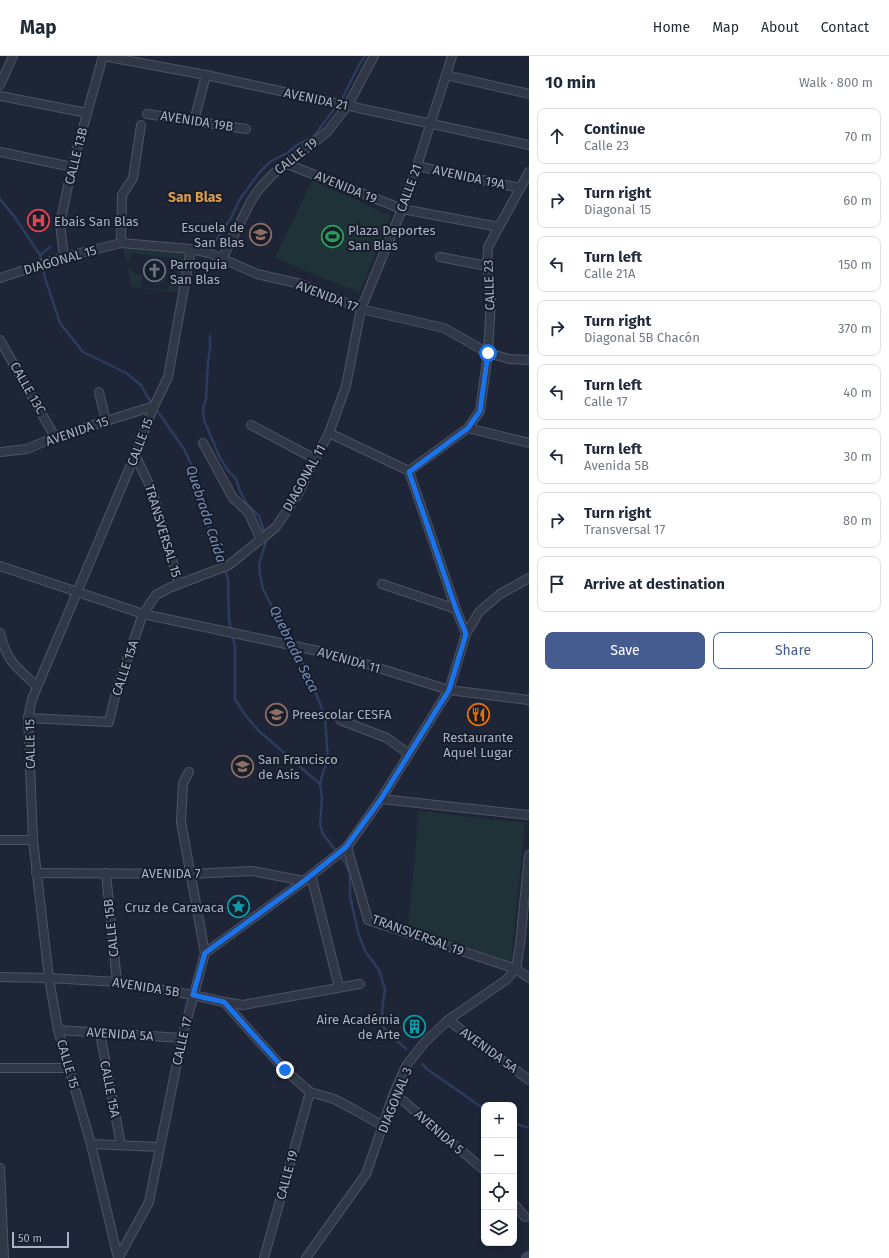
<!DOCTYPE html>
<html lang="en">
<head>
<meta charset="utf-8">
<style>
	:root { --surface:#fff; --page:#f6f6f7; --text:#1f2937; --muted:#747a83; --line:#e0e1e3; --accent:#455c91 }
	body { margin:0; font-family:"Fira Sans",sans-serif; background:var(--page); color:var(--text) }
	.controls { position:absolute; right:12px; bottom:12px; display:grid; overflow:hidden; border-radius:8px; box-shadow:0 2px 10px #0003 }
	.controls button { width:36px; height:36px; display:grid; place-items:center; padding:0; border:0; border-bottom:1px solid var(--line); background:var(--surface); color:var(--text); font:20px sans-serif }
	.scale { position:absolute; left:12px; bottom:10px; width:57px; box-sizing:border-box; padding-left:4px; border:2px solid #a9b1c5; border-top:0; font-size:11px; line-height:14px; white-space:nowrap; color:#a9b1c5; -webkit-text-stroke:3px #161d2b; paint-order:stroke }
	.stop { position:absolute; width:12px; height:12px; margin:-9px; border:3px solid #1a73e8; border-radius:50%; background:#fff }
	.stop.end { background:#1a73e8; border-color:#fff; box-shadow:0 1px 4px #0008 }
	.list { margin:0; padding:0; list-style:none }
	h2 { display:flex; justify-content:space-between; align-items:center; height:52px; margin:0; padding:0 16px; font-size:17px }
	h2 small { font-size:13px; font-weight:400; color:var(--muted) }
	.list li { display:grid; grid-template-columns:26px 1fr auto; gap:12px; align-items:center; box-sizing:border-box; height:56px; margin:0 8px 8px; padding:0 8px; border:1px solid var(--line); border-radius:8px }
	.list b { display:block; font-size:15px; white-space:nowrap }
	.list p { margin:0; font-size:13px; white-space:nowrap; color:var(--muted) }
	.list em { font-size:13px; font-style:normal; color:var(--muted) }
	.actions { display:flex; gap:8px; padding:12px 16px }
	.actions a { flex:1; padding:9px 0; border:1px solid var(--accent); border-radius:8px; text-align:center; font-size:14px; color:var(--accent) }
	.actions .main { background:var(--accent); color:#fff }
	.icon { flex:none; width:22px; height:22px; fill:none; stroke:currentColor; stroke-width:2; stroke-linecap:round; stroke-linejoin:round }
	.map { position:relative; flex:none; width:529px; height:1202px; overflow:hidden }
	header { display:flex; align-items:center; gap:24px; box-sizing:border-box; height:56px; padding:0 20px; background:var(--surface); border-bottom:1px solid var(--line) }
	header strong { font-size:19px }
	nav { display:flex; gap:22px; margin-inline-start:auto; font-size:14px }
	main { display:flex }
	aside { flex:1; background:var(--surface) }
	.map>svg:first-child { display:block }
	.green { fill:#1f3238 }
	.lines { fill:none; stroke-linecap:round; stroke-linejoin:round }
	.stream { stroke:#2c3c5e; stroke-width:2.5 }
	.street-casing { stroke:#4d5466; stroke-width:10 }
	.secondary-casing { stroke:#4d5466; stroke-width:12 }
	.street { stroke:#303747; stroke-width:8 }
	.secondary { stroke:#3e455b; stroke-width:11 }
	.route { stroke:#1a73e8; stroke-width:5 }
	.labels { text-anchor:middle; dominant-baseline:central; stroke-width:4; stroke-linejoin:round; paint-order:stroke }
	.street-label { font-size:13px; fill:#a9b1c5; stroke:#161d2b }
	.poi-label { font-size:13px; fill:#a9b1c5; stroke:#161d2b; text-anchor:start }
	.neighbourhood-label { font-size:14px; font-weight:bold; fill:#dd9b4c; stroke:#161d2b }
	.water-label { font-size:14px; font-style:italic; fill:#768bb5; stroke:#161d2b }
</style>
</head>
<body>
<header>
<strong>Map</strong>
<nav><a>Home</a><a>Map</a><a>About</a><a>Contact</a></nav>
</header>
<main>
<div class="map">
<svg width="529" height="1202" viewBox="0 0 529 1202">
	<rect width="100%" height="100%" fill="#1d2537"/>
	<g class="green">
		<path d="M312,124L391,160L359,237L275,202Z"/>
		<path d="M123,192L187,196L180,237L131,231L128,213H133V218L142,219L141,231L168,234L170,222H177L178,203L131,197L130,206H127Z"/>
		<path d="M419,755L525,767L511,906L408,870Z"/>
	</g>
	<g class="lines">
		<g class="stream">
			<path d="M0,143L14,160L40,199"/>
			<path d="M216,184L231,162L240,143L260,116L270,106L287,97L297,89L314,80L343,41L359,9L365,0"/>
			<path d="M50,191L40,199L45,222L60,267L83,296L126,317L141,329L147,340L153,349"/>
			<path d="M210,280V293L208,306L206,343L203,352L204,364L220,402L229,416L236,423L240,435L247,448L259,460L263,472L266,486L259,508L260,519L263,533L291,587"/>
			<path d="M156,353L184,393L196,419L199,439L215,492L222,504L228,523L229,563L231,574"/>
			<path d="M232,579L235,590V643L246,660L259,675L320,728"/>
			<path d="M295,593L302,604L325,660L328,705L323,716L320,728L322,742L320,768L323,778L346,808L350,818V840L358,876L365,895L379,914L385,933L382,955L384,972L406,993"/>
			<path d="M422,1008L427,1013L484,1053"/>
			<path d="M514,1067L529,1072"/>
		</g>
		<defs>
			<g id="street">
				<path d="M103,0L206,19L529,89"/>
				<path d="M446,19L529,38"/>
				<path d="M0,29L13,0"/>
				<path d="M0,40L87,57"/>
				<path d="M147,58L246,73"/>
				<path d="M194,65L206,19"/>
				<path d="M0,96L72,111"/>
				<path d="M287,108L402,153L499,171"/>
				<path d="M417,110L520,132"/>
				<path d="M121,187L122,139L133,122L141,69"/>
				<path d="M64,201L60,168L72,111L103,0"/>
				<path d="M440,201L487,210"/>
				<path d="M222,203L251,145L259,133L273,118L327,76L348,49L374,0"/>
				<path d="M0,222L64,201L121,187L191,193L209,197L257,218L301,228L361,253L444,272L488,297L509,303L529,304"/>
				<path d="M0,284L55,381"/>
				<path d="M99,336L106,365"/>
				<path d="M251,369L315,403"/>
				<path d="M468,372L529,387"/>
				<path d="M329,377L409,415"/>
				<path d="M203,387L233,442L248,456L261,484"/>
				<path d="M0,396L27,393L55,381L154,350"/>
				<path d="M135,399L152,434L179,528"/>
				<path d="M409,415L468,372L480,355L488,297L491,244L487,210L488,191L529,116"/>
				<path d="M409,415L456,553L466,578"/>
				<path d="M0,510L143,558L337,599L449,634L529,644"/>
				<path d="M382,528L456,553"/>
				<path d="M0,577C7,606 16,611 37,630"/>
				<path d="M28,662L109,666L117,632L143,558L156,539L169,532L229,509L276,471L298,438L315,403L329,377L346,330L361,253L402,153L417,110L452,0"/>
				<path d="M340,664L387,682L409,698"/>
				<path d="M381,743L529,759"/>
				<path d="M0,784H33"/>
				<path d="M347,791L368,864L516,913L529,922"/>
				<path d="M36,817L190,818L252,815L304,825"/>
				<path d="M106,817L117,926"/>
				<path d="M311,819L339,931"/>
				<path d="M205,897L304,825L347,791L381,743L449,634L466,578L479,556L500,538L529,522"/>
				<path d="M516,913L520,888L529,799"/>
				<path d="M0,921L49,922L117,926L193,939L224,946L243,949L360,928"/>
				<path d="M224,946L285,1014L310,1036L334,1043L355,1054L383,1070"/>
				<path d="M448,964L529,1024"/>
				<path d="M58,974L182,982"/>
				<path d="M100,977L121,1089"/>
				<path d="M0,1012H68"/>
				<path d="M394,1037L484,1114"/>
				<path d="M91,1088L160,1091"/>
				<path d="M0,1112L4,1202"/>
				<path d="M514,1148L525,1161"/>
				<path d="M119,1201L149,1146L182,982L205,897L181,766L183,727L189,716"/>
				<path d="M118,1202L91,1088L58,974L49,922L33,784L28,662L32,643L135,399L154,350L168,321L191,193"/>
				<path d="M264,1202L310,1036"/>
				<path d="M306,1202L366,1118L394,1037L406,1010L424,987L448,964L506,924L516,913"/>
			</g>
			<path id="secondary" d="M527,1202L529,1201"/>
		</defs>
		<use href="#street" class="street-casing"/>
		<use href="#secondary" class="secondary-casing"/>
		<use href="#street" class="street"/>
		<use href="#secondary" class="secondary"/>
	</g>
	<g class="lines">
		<path class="route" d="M285,1014L224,946L193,939L205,897L304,825L346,791L381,743L449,634L466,578L456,553L409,416L468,372L480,355L488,297"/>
	</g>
	<defs>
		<symbol id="hospital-ring" viewBox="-11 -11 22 22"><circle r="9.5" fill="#161d2b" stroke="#e0444e" stroke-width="1.5"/><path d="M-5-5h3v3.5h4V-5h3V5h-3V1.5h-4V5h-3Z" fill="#e0444e"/></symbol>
		<symbol id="school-ring" viewBox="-11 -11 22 22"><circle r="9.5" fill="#161d2b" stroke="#8d6e63" stroke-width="1.5"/><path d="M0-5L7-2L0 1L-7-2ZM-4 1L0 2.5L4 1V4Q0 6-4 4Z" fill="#8d6e63"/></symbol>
		<symbol id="stadium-ring" viewBox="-11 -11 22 22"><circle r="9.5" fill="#161d2b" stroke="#2e9e5b" stroke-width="1.5"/><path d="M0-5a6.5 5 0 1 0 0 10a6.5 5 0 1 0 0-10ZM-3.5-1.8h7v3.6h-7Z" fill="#2e9e5b"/></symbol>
		<symbol id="church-ring" viewBox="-11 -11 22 22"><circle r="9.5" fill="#161d2b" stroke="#6b7280" stroke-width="1.5"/><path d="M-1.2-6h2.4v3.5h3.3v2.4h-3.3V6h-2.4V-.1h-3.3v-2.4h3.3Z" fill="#6b7280"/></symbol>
		<symbol id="restaurant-ring" viewBox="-11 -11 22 22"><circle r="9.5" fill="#161d2b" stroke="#e8710a" stroke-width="1.5"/><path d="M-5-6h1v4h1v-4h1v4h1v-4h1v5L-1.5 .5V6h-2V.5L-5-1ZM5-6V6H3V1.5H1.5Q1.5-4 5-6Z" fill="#e8710a"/></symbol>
		<symbol id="sight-ring" viewBox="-11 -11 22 22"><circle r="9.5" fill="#161d2b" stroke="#0f9aa8" stroke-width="1.5"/><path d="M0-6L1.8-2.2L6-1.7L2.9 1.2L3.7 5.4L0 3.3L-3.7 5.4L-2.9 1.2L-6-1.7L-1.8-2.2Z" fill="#0f9aa8"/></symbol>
		<symbol id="building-ring" viewBox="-11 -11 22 22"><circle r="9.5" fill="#161d2b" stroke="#0f9aa8" stroke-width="1.5"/><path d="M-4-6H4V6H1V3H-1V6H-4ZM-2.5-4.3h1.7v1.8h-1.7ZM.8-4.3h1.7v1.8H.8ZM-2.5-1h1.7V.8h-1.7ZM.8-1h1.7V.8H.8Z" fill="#0f9aa8"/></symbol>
	</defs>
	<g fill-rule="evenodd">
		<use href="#hospital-ring" x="26" y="152" width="25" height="25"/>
		<use href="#school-ring" x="248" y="166" width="25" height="25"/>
		<use href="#stadium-ring" x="320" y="168" width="25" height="25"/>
		<use href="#church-ring" x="142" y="202" width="25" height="25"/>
		<use href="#school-ring" x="264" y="646" width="25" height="25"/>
		<use href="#restaurant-ring" x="466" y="646" width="25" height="25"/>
		<use href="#school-ring" x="230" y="698" width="25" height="25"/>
		<use href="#sight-ring" x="226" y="838" width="25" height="25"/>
		<use href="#building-ring" x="402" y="958" width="25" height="25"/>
	</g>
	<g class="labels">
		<g class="street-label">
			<text transform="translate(316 43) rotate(12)">AVENIDA 21</text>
			<text transform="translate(197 65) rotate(9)">AVENIDA 19B</text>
			<text transform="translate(76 100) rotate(-76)">CALLE 13B</text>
			<text transform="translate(296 100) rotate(-38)">CALLE 19</text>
			<text transform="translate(469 121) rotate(12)">AVENIDA 19A</text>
			<text transform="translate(346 131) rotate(22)">AVENIDA 19</text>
			<text transform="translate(409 132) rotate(-70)">CALLE 21</text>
			<text transform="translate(60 204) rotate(-16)">DIAGONAL 15</text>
			<text transform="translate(489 229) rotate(-92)">CALLE 23</text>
			<text transform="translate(327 240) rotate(21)">AVENIDA 17</text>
			<text transform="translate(28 332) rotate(60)">CALLE 13C</text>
			<text transform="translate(77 375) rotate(-19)">AVENIDA 15</text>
			<text transform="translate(140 386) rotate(-69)">CALLE 15</text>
			<text transform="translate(304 422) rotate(-61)">DIAGONAL 11</text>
			<text transform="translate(163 475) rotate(73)">TRANSVERSAL 15</text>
			<text transform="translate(349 604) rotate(16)">AVENIDA 11</text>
			<text transform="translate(125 612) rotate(-72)">CALLE 15A</text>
			<text transform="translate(30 688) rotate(-91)">CALLE 15</text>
			<text x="171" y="817">AVENIDA 7</text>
			<text transform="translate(111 872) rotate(-96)">CALLE 15B</text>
			<text transform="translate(418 879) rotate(20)">TRANSVERSAL 19</text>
			<text transform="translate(146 931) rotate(9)">AVENIDA 5B</text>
			<text transform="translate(120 978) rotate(4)">AVENIDA 5A</text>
			<text transform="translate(182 985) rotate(-77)">CALLE 17</text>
			<text transform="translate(489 994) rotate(36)">AVENIDA 5A</text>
			<text transform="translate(68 1008) rotate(74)">CALLE 15</text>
			<text transform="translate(110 1033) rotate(79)">CALLE 15A</text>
			<text transform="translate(395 1044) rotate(-68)">DIAGONAL 3</text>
			<text transform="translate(439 1076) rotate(41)">AVENIDA 5</text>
			<text transform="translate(287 1119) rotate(-75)">CALLE 19</text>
		</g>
		<g class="poi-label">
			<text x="54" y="165">Ebais San Blas</text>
			<text x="244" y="171" text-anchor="end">Escuela de<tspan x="244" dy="15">San Blas</tspan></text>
			<text x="348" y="174">Plaza Deportes<tspan x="348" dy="15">San Blas</tspan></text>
			<text x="170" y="208">Parroquia<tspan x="170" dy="15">San Blas</tspan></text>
			<text x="292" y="658">Preescolar CESFA</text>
			<text x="478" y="681" text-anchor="middle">Restaurante<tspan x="478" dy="15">Aquel Lugar</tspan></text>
			<text x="258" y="703">San Francisco<tspan x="258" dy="15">de Asís</tspan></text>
			<text x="224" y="851" text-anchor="end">Cruz de Caravaca</text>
			<text x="400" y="963" text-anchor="end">Aire Académia<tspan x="400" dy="15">de Arte</tspan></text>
		</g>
		<g class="neighbourhood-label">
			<text x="195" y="141">San Blas</text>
		</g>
		<g class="water-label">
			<text transform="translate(206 458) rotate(72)">Quebrada Caída</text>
			<text transform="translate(294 593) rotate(64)">Quebrada Seca</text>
		</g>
	</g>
</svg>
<div class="controls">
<button>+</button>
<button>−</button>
<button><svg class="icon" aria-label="locate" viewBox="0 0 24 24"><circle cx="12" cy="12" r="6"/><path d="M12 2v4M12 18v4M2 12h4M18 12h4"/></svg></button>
<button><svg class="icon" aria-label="layers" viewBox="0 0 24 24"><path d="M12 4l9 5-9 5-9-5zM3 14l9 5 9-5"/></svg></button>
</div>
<div class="scale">50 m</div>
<div class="stop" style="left:488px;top:297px"></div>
<div class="stop end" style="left:285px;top:1014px"></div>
</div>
<aside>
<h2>10 min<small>Walk · 800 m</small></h2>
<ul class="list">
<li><svg class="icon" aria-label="ahead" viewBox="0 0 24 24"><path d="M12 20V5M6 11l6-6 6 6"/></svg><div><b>Continue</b><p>Calle 23</p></div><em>70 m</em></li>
<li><svg class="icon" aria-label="right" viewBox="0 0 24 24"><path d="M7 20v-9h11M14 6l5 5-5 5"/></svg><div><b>Turn right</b><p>Diagonal 15</p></div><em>60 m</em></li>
<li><svg class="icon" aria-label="left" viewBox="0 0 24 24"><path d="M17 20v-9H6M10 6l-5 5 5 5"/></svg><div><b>Turn left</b><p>Calle 21A</p></div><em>150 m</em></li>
<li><svg class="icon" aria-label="right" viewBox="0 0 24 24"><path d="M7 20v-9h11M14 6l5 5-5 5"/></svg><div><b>Turn right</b><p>Diagonal 5B Chacón</p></div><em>370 m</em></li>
<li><svg class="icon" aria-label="left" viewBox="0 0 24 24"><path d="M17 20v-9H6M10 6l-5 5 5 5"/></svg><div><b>Turn left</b><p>Calle 17</p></div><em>40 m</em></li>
<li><svg class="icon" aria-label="left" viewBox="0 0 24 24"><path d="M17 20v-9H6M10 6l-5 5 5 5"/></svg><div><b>Turn left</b><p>Avenida 5B</p></div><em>30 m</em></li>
<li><svg class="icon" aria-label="right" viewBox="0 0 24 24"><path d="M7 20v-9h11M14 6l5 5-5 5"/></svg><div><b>Turn right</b><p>Transversal 17</p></div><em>80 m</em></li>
<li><svg class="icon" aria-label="arrive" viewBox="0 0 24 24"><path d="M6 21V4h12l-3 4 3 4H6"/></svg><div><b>Arrive at destination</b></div></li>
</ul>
<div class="actions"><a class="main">Save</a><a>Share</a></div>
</aside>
</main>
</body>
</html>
